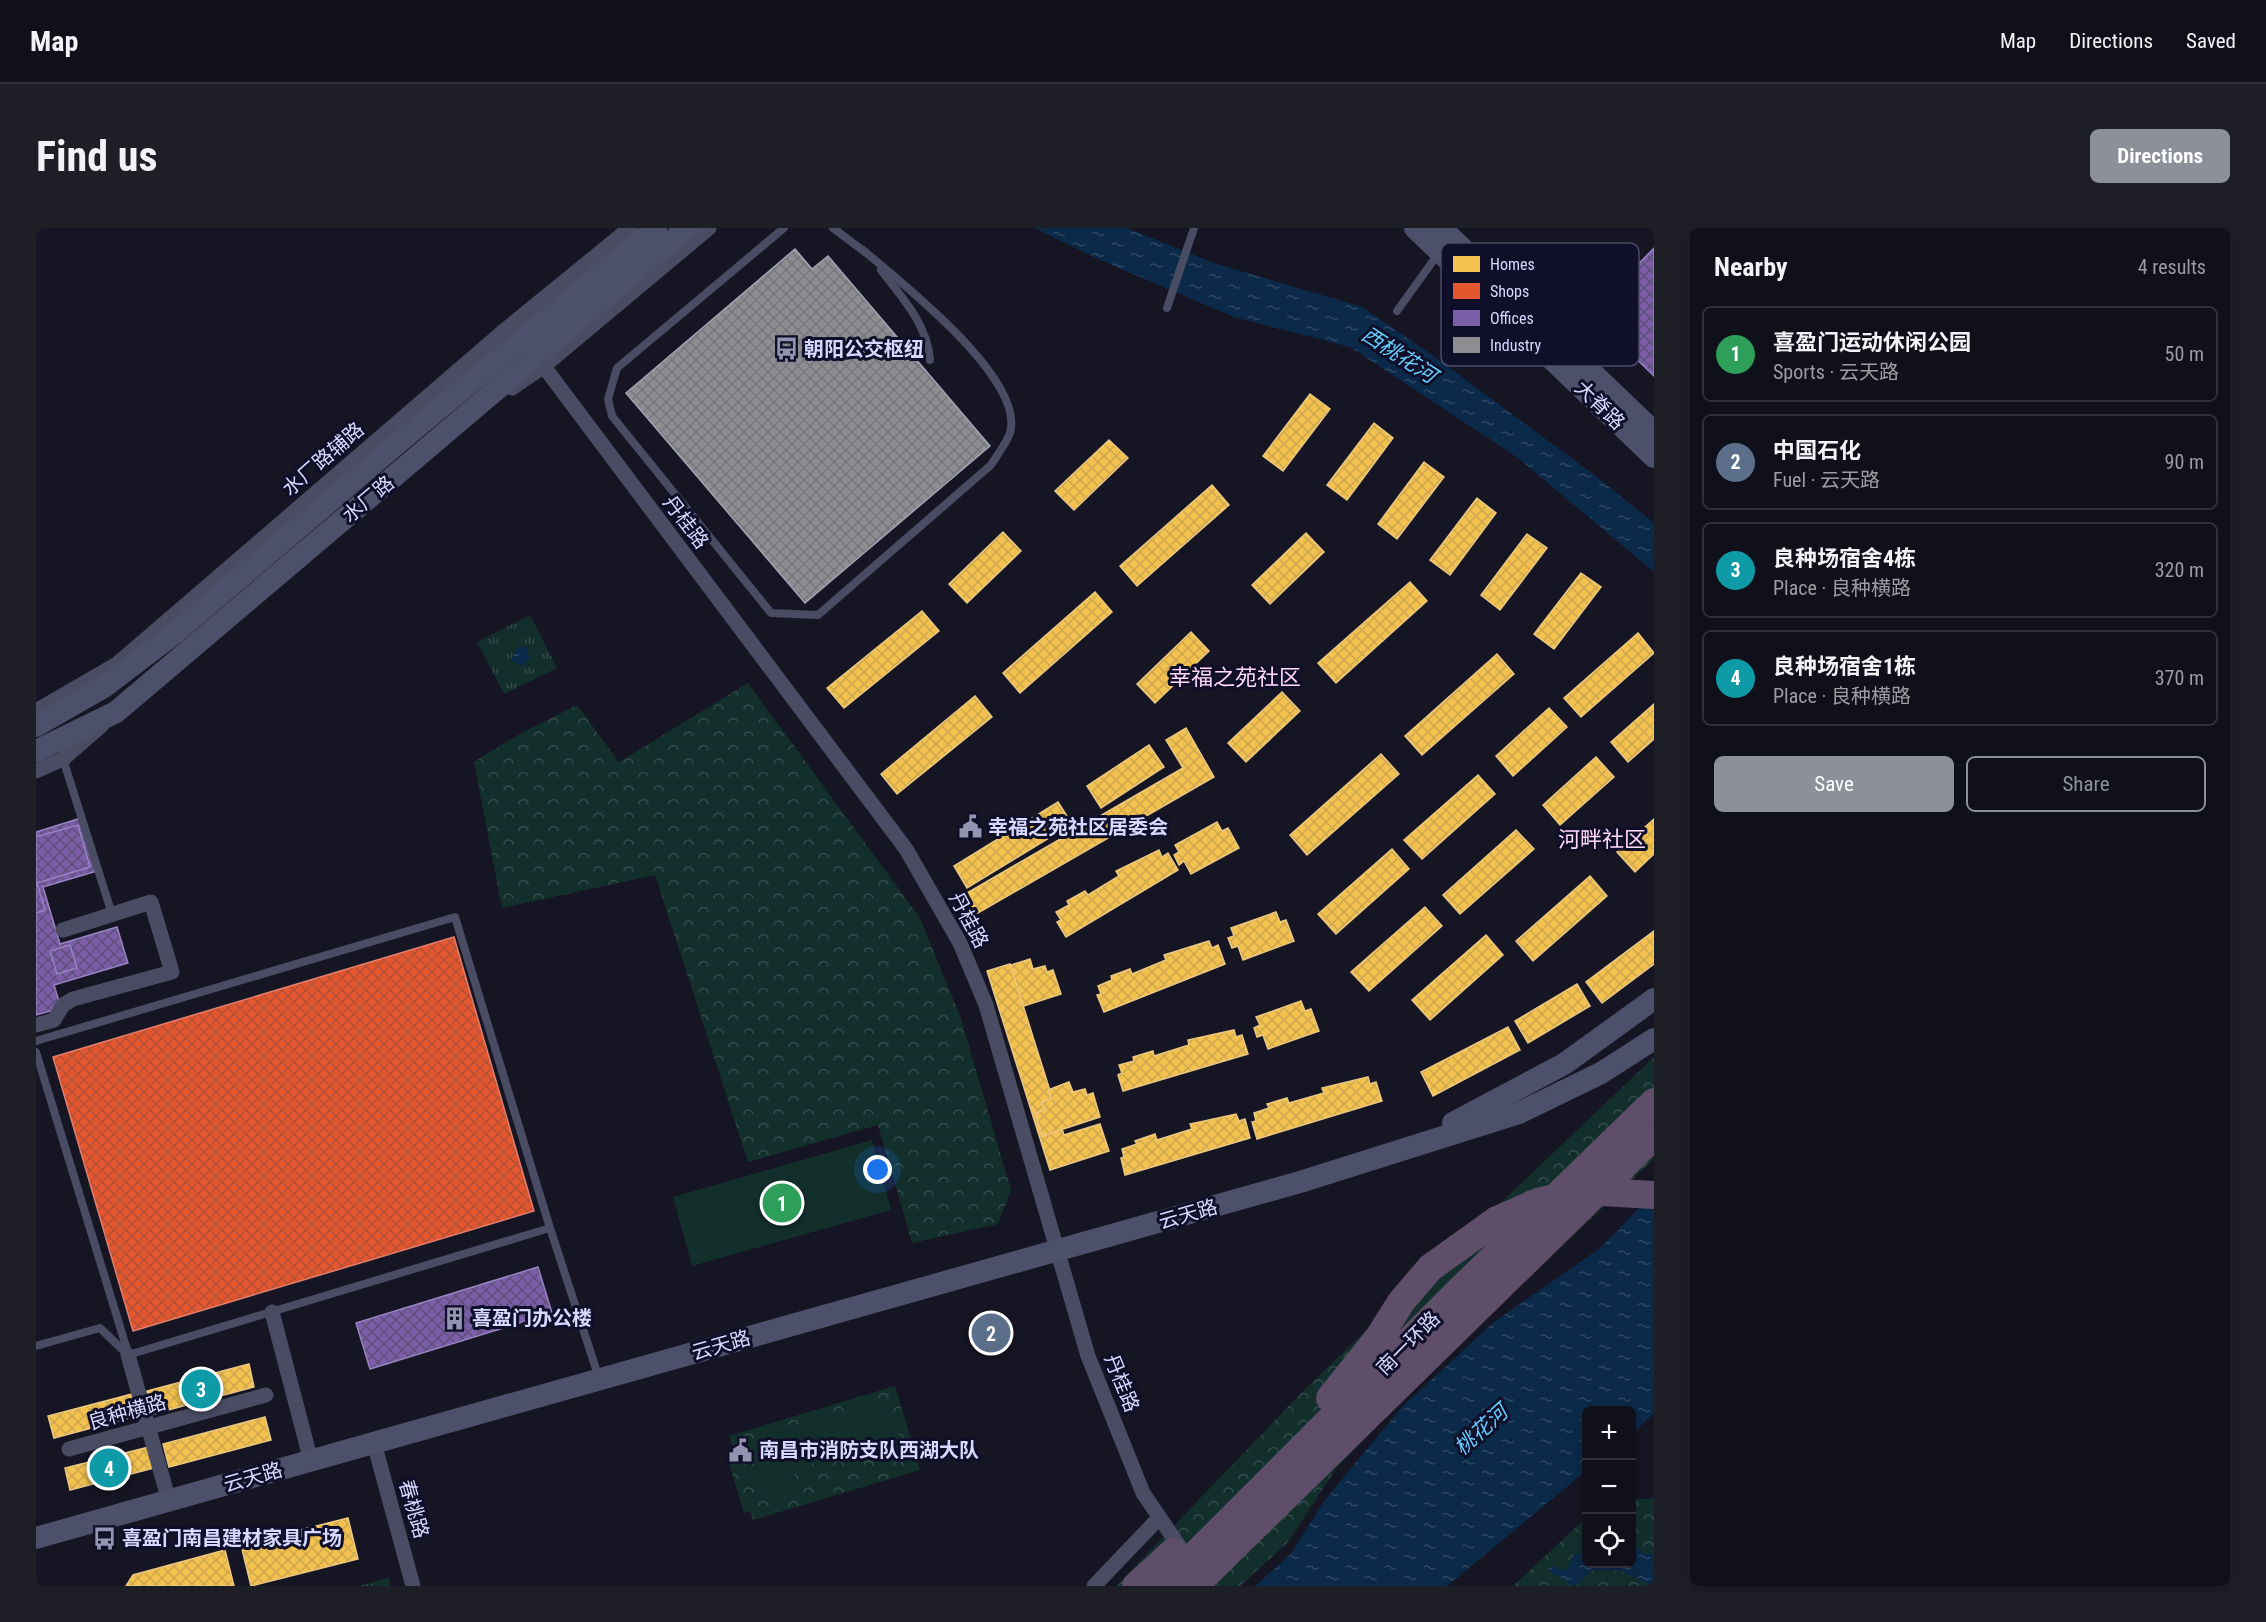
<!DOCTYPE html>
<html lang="en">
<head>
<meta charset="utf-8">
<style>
	:root { --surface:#10101a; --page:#1e1e27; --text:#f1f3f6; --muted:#9c9da2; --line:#303039; --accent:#8c9099 }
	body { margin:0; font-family:"Roboto Condensed","Noto Sans SC",sans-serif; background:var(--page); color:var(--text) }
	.controls { position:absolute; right:18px; bottom:18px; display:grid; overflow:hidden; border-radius:9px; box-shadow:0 3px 15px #0003 }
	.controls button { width:54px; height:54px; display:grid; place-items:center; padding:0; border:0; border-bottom:2px solid var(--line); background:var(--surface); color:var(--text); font:30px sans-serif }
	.you { position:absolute; left:842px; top:942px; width:21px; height:21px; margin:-15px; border:4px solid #fff; border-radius:50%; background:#1a73e8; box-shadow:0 0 0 9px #1a73e833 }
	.badge { display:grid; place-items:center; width:39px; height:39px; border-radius:50%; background:var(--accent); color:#fff; font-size:20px; font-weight:700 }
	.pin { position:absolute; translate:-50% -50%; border:3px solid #fff; box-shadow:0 2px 6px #0006 }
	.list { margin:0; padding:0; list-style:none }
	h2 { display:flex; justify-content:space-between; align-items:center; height:78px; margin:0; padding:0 24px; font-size:26px }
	h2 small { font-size:20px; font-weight:400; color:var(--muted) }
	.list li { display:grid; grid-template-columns:39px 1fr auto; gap:18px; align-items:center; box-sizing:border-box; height:96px; margin:0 12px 12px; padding:0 12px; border:2px solid var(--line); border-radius:9px }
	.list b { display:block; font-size:22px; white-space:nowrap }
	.list p { margin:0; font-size:20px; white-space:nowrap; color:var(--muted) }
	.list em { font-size:20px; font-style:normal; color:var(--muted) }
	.actions { display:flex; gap:12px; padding:18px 24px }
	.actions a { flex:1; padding:14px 0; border:2px solid var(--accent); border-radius:9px; text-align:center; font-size:21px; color:var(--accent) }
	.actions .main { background:var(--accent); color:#fff }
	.icon { flex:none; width:33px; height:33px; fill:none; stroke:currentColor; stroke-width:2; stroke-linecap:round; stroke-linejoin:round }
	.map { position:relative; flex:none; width:1618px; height:1358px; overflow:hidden; border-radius:9px }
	header { display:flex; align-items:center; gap:36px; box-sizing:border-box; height:84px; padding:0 30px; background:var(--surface); border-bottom:2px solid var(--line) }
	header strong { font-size:28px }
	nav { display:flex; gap:33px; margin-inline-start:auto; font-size:21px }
	.intro { display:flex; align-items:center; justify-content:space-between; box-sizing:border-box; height:144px; padding:0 36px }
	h1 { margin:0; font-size:42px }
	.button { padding:15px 27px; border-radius:9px; background:var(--accent); color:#fff; font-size:21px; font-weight:700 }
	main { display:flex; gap:36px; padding:0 36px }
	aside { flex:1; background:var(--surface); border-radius:9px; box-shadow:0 3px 15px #0003 }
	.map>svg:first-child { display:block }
	.grass { fill:url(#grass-tufts) }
	.park { fill:url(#park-crowns) }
	.pitch { fill:#132f2c }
	.water { fill:url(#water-ripples) }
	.homes { fill:url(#homes-cross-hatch); stroke:#eac883; stroke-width:1.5 }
	.shops { fill:url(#shops-cross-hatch); stroke:#e07e6d; stroke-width:1.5 }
	.offices { fill:url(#offices-cross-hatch); stroke:#9783c1; stroke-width:1.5 }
	.industry { fill:url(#industry-cross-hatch); stroke:#a3a4b3; stroke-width:1.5 }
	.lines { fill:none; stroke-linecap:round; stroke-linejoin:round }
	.lane { stroke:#4a4c64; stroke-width:8 }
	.street { stroke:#4a4c64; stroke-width:15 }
	.secondary { stroke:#4d506a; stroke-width:22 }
	.highway { stroke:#5f4e69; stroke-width:28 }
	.highway-bridge { stroke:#5f4e69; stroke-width:28 }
	.labels { text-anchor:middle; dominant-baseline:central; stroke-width:6; stroke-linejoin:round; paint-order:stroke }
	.poi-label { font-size:20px; font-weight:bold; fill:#d7d8ff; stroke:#100f29; text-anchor:start }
	.street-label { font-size:20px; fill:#d7d8ff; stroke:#100f29 }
	.water-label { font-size:21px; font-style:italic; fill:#65ceff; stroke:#100f29 }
	.quarter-label { font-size:22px; fill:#ffd9f7; stroke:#100f29 }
	.key { fill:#100f29; stroke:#4c4b69; stroke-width:1.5 }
	.key-label { font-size:16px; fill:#d7d8ff }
</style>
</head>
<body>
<header>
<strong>Map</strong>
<nav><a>Map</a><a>Directions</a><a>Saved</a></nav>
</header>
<div class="intro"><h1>Find us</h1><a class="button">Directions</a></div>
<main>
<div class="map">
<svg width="1618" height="1358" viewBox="0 0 1618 1358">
	<defs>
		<pattern id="grass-tufts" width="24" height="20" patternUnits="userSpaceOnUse" patternTransform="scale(1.5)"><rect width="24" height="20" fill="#132f2c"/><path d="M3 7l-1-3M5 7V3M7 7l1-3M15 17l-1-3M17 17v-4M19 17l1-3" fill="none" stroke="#354c4c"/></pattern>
		<pattern id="park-crowns" width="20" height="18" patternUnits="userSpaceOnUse" patternTransform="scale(1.5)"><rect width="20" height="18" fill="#132f2c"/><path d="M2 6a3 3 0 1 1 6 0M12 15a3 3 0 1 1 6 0" fill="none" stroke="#354c4c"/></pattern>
		<pattern id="water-ripples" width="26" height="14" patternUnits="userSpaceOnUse" patternTransform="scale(1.5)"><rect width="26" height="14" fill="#0b2a49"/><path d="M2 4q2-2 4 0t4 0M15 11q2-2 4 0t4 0" fill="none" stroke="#2e4864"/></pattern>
		<pattern id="homes-cross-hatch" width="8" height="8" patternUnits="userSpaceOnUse" patternTransform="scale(1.5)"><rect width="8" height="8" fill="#f2c14e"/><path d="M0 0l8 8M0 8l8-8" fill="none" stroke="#cea74e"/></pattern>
		<pattern id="shops-cross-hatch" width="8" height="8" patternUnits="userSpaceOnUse" patternTransform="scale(1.5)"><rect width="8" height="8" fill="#e4572e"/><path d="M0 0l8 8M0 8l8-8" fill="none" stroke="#b35037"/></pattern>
		<pattern id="offices-cross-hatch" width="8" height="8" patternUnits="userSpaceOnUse" patternTransform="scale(1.5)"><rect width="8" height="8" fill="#7b5ea7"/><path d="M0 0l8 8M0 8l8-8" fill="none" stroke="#5e507a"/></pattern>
		<pattern id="industry-cross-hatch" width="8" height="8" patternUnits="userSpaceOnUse" patternTransform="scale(1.5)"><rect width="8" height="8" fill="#8d8d92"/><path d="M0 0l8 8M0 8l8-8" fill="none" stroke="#76767d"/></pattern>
	</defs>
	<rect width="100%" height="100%" fill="#161523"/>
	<g class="grass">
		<path d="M494,387L521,440L468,466L441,414Z"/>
		<path d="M353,1349L354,1358H323Z"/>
	</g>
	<g class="park">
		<path d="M712,455L884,690L924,788L975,962L962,996L876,1015L842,897L712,934L619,647L466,680L438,534L480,508L541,477L583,534Z"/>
		<path d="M1618,829V931L1379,1158L1299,1242L1252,1314L1204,1358H1080L1271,1159Z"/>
		<path d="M859,1158L884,1242L717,1292L714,1283L708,1285L691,1228L698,1225L693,1208Z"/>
		<path d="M1618,1269V1358H1477L1550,1290V1336H1596V1271H1615Z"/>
	</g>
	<g class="pitch">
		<path d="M836,912L855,982L656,1038L637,969Z"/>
		<path d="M853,1172L864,1211L764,1239L753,1199Z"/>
		<path d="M746,1203L763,1262L729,1272L712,1213Z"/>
	</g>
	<g class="water">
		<path d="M999,0H1090L1181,36L1326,79L1399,129L1557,246L1618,295V344L1481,229L1314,119L1198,89L1062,31Z"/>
		<path d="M482,418L492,420L491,426L495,430L486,438L475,432Z"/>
		<path d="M1618,965V1185L1596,1206V1182H1550V1243L1411,1358H1219L1254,1327L1289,1272L1366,1179L1459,1093L1563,1021Z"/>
		<path d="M1596,1313L1608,1326H1618V1358L1582,1342L1554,1343L1540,1358L1533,1357L1530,1352L1512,1343L1515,1338L1531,1343L1536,1328L1544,1325L1550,1328V1336H1596Z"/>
	</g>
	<g class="homes">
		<path d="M1274,166L1294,181L1247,243L1227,228Z"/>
		<path d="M1338,195L1357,210L1311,272L1291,257Z"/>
		<path d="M1073,212L1092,230L1038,282L1019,263Z"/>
		<path d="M1388,234L1408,249L1361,311L1342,296Z"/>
		<path d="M1176,257L1193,277L1101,358L1084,338Z"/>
		<path d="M1441,270L1460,285L1414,347L1394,332Z"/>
		<path d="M967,304L985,323L931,375L913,356Z"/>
		<path d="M1270,305L1288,324L1234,376L1216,357Z"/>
		<path d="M1491,306L1511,320L1464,382L1445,367Z"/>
		<path d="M1545,345L1565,359L1518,421L1498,406Z"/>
		<path d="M1374,354L1391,373L1300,455L1282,435Z"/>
		<path d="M1059,364L1076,384L984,465L967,445Z"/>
		<path d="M886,383L903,403L808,480L791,460Z"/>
		<path d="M1155,404L1173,423L1119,475L1101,456Z"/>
		<path d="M1602,405L1618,425L1545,489L1528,470Z"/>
		<path d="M1461,426L1478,446L1386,527L1369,508Z"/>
		<path d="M1246,464L1264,483L1210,534L1192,515Z"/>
		<path d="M939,468L956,489L861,566L845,546Z"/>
		<path d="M1618,476V511L1592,534L1575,514Z"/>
		<path d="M1513,480L1531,499L1477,548L1460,528Z"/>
		<path d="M1150,500L1178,549L935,689L924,669L1147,540L1130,512Z"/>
		<path d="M1113,517L1128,539L1065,580L1051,558Z"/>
		<path d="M1345,526L1363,546L1271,627L1254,607Z"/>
		<path d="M1560,529L1578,549L1524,597L1507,577Z"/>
		<path d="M1442,547L1459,566L1386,631L1368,612Z"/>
		<path d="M1022,574L1036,596L931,660L918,638Z"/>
		<path d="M1618,591V626L1599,644L1581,624Z"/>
		<path d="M1181,594L1186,603L1192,600L1203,620L1155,646L1148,633L1143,637L1138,627L1143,624L1139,617Z"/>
		<path d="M1480,602L1498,621L1424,686L1407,667Z"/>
		<path d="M1356,621L1373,641L1300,706L1282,686Z"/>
		<path d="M1123,622L1126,629L1132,625L1142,642L1030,709L1021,694L1025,692L1020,684L1033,677L1031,673L1049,663L1052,667L1083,648L1080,643Z"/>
		<path d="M1554,648L1571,668L1497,733L1480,713Z"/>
		<path d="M1389,679L1406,698L1333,763L1315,744Z"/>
		<path d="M1240,684L1244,694L1250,692L1258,713L1207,732L1202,718L1196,720L1192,710L1198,708L1195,700Z"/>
		<path d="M1618,703V736L1566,775L1550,754Z"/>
		<path d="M1450,707L1467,727L1394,792L1376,772Z"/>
		<path d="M1173,713L1176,720L1182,717L1189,736L1068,784L1061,767L1065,766L1062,758L1076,752L1075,748L1094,741L1096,746L1130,732L1128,727Z"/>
		<path d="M994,731L997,741L1009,738L1011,744L1017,742L1025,766L966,785L959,762L969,759L967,751L975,748L972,738Z"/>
		<path d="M974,736L1028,907L1064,896L1073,923L1014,942L951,743Z"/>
		<path d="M1541,756L1554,778L1492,815L1479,793Z"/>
		<path d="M1265,773L1269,783L1275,781L1283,803L1232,821L1227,807L1221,809L1218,800L1224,797L1220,789Z"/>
		<path d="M1472,799L1484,822L1397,868L1385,844Z"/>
		<path d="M1198,802L1200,809L1206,807L1212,826L1087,863L1082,847L1086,845L1083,837L1098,833L1097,829L1117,823L1118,828L1153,817L1152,812Z"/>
		<path d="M1332,849L1334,856L1340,854L1346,873L1221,911L1216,894L1220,893L1218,885L1233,880L1231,876L1251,870L1253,875L1288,865L1286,860Z"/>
		<path d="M1033,854L1037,864L1049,861L1051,867L1057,865L1064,889L1006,908L999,885L1009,882L1006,874L1015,871L1012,862Z"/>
		<path d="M1200,886L1203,893L1209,891L1214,910L1089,947L1085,930L1088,929L1086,921L1101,916L1099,913L1119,906L1121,912L1156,901L1154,896Z"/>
		<path d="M213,1136L218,1159L117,1186L111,1163Z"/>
		<path d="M96,1166L101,1188L18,1210L12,1188Z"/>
		<path d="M229,1189L235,1212L133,1239L127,1216Z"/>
		<path d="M113,1219L118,1240L34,1262L29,1240Z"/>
		<path d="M312,1290L322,1331L215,1358L205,1317Z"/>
		<path d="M189,1322L198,1358H90L97,1347Z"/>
	</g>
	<path class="shops" d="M418,709L498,983L97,1103L17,829Z"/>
	<g class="offices">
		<path d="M1618,20V148L1554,86Z"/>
		<path d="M45,590L61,643L7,659L24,716L81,699L92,735L18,757L25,780L0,787V604Z"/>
		<path d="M42,597L54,639L1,655L9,682L0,685V609Z"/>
		<path d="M34,717L41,740L21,746L14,723Z"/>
		<path d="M502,1039L516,1085L334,1141L320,1095Z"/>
	</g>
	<path class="industry" d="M759,21L776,41L792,28L954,218L769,375L590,165Z"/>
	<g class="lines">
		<g class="lane">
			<path d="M748,0L581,140L572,171L576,188L735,385L782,387L955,237C961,227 970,216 974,205C990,151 864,54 827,22"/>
			<path d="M797,0L829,24"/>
			<path d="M845,42C865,68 892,97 894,132"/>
			<path d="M1131,80L1158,0"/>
			<path d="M1361,83L1402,26"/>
			<path d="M27,531L76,686"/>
			<path d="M0,813L419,689L514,1000L92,1127L64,1100L0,1118"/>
			<path d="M0,824L92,1125"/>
			<path d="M514,1000L563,1150"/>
		</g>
		<g class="street">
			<path d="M500,128L870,621L924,715L950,777L1052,1128L1107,1265L1149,1327"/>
			<path d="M476,160L508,138L673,0"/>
			<path d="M0,483L81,436L469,102L594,0"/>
			<path d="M0,543L27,531L66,497"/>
			<path d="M0,797L18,792L27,777L37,771L136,744L115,674L27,702"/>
			<path d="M236,1084L275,1233"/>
			<path d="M92,1127L133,1273"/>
			<path d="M338,1215L377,1358"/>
			<path d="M33,1221L230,1167"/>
			<path d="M1058,1358L1123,1290"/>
		</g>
		<g class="secondary">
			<path d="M1379,0L1618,229"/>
			<path d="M1405,0L1618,204"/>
			<path d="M0,498L68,459L139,405L369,209L620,0"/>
			<path d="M0,523L80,484L651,0"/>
			<path d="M1417,895L1528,836L1618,771"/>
			<path d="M0,1310L1264,954L1483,885L1565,845L1618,811"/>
		</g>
		<path class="highway" d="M1461,992L1502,974L1549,963L1618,967"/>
		<g class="highway-bridge">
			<path d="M1294,1170L1343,1109L1365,1074L1394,1040L1461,992"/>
			<path d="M1100,1358L1137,1324"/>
			<path d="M1128,1358L1427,1059L1618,874"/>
			<path d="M1158,1358L1618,908"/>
		</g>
	</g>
	<defs>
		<symbol id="bus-bare" viewBox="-9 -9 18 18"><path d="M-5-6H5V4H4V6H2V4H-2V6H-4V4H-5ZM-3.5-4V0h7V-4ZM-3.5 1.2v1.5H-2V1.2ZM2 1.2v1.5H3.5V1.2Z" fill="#9394b2" stroke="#100f29" stroke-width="2.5" paint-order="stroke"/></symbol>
		<symbol id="civic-bare" viewBox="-9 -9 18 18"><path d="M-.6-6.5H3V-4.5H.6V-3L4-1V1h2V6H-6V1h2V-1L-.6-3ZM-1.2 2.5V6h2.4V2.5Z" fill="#9394b2" stroke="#100f29" stroke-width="2.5" paint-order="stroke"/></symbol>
		<symbol id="building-bare" viewBox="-9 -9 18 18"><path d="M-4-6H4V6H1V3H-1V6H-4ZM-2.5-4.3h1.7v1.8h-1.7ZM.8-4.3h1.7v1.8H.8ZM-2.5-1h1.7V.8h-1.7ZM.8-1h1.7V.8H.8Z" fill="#9394b2" stroke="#100f29" stroke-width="2.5" paint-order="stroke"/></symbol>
	</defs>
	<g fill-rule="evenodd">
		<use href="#bus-bare" x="734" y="104" width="33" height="33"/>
		<use href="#civic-bare" x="918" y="582" width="33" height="33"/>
		<use href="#building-bare" x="402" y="1074" width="33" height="33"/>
		<use href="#civic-bare" x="688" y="1206" width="33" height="33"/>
		<use href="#bus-bare" x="52" y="1294" width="33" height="33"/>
	</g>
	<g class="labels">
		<g class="poi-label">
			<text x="768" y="121">朝阳公交枢纽</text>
			<text x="952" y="599">幸福之苑社区居委会</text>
			<text x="436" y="1090">喜盈门办公楼</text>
			<text x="723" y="1222">南昌市消防支队西湖大队</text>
			<text x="86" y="1310">喜盈门南昌建材家具广场</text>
		</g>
		<g class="street-label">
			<text transform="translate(1564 177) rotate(44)">大脊路</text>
			<text transform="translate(287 231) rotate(-41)">水厂路辅路</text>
			<text transform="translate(332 271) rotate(-40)">水厂路</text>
			<text transform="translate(650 294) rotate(53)">丹桂路</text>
			<text transform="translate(933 692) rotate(62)">丹桂路</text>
			<text transform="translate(1152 986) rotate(-16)">云天路</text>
			<text transform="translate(1372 1115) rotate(-45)">南一环路</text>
			<text transform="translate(685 1117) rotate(-16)">云天路</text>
			<text transform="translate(1086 1155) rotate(68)">丹桂路</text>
			<text transform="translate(91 1184) rotate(-16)">良种横路</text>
			<text transform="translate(217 1249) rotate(-16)">云天路</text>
			<text transform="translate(378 1281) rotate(74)">春桃路</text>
		</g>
		<g class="water-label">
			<text transform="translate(1363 127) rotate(33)">西桃花河</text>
			<text transform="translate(1445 1202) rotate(-42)">桃花河</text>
		</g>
		<g class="quarter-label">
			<text x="1199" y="449">幸福之苑社区</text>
			<text x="1566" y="611">河畔社区</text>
		</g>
	</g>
	<rect x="1405" y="15" width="198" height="123" rx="9" class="key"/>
	<rect x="1417" y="28" width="27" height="16" fill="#f2c14e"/>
	<rect x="1417" y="55" width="27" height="16" fill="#e4572e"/>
	<rect x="1417" y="82" width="27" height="16" fill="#7b5ea7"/>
	<rect x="1417" y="109" width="27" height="16" fill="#8d8d92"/>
	<g class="key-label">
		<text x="1454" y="42">Homes</text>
		<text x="1454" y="69">Shops</text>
		<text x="1454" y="96">Offices</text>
		<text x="1454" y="123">Industry</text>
	</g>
</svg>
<div class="controls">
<button>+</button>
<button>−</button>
<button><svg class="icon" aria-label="locate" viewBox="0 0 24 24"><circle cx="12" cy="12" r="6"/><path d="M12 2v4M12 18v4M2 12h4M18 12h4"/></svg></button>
</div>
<div class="you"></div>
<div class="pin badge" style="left:746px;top:975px;background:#2e9e5b">1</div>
<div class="pin badge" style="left:955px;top:1105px;background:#5c6f8a">2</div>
<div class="pin badge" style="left:165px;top:1161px;background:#0f9aa8">3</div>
<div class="pin badge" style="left:73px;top:1240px;background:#0f9aa8">4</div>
</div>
<aside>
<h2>Nearby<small>4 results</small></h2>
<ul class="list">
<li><span class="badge" style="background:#2e9e5b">1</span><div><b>喜盈门运动休闲公园</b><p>Sports · 云天路</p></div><em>50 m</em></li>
<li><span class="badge" style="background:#5c6f8a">2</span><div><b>中国石化</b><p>Fuel · 云天路</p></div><em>90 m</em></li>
<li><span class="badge" style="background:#0f9aa8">3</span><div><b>良种场宿舍4栋</b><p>Place · 良种横路</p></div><em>320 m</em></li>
<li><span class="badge" style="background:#0f9aa8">4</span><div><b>良种场宿舍1栋</b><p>Place · 良种横路</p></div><em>370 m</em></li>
</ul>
<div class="actions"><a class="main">Save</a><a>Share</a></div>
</aside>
</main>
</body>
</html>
